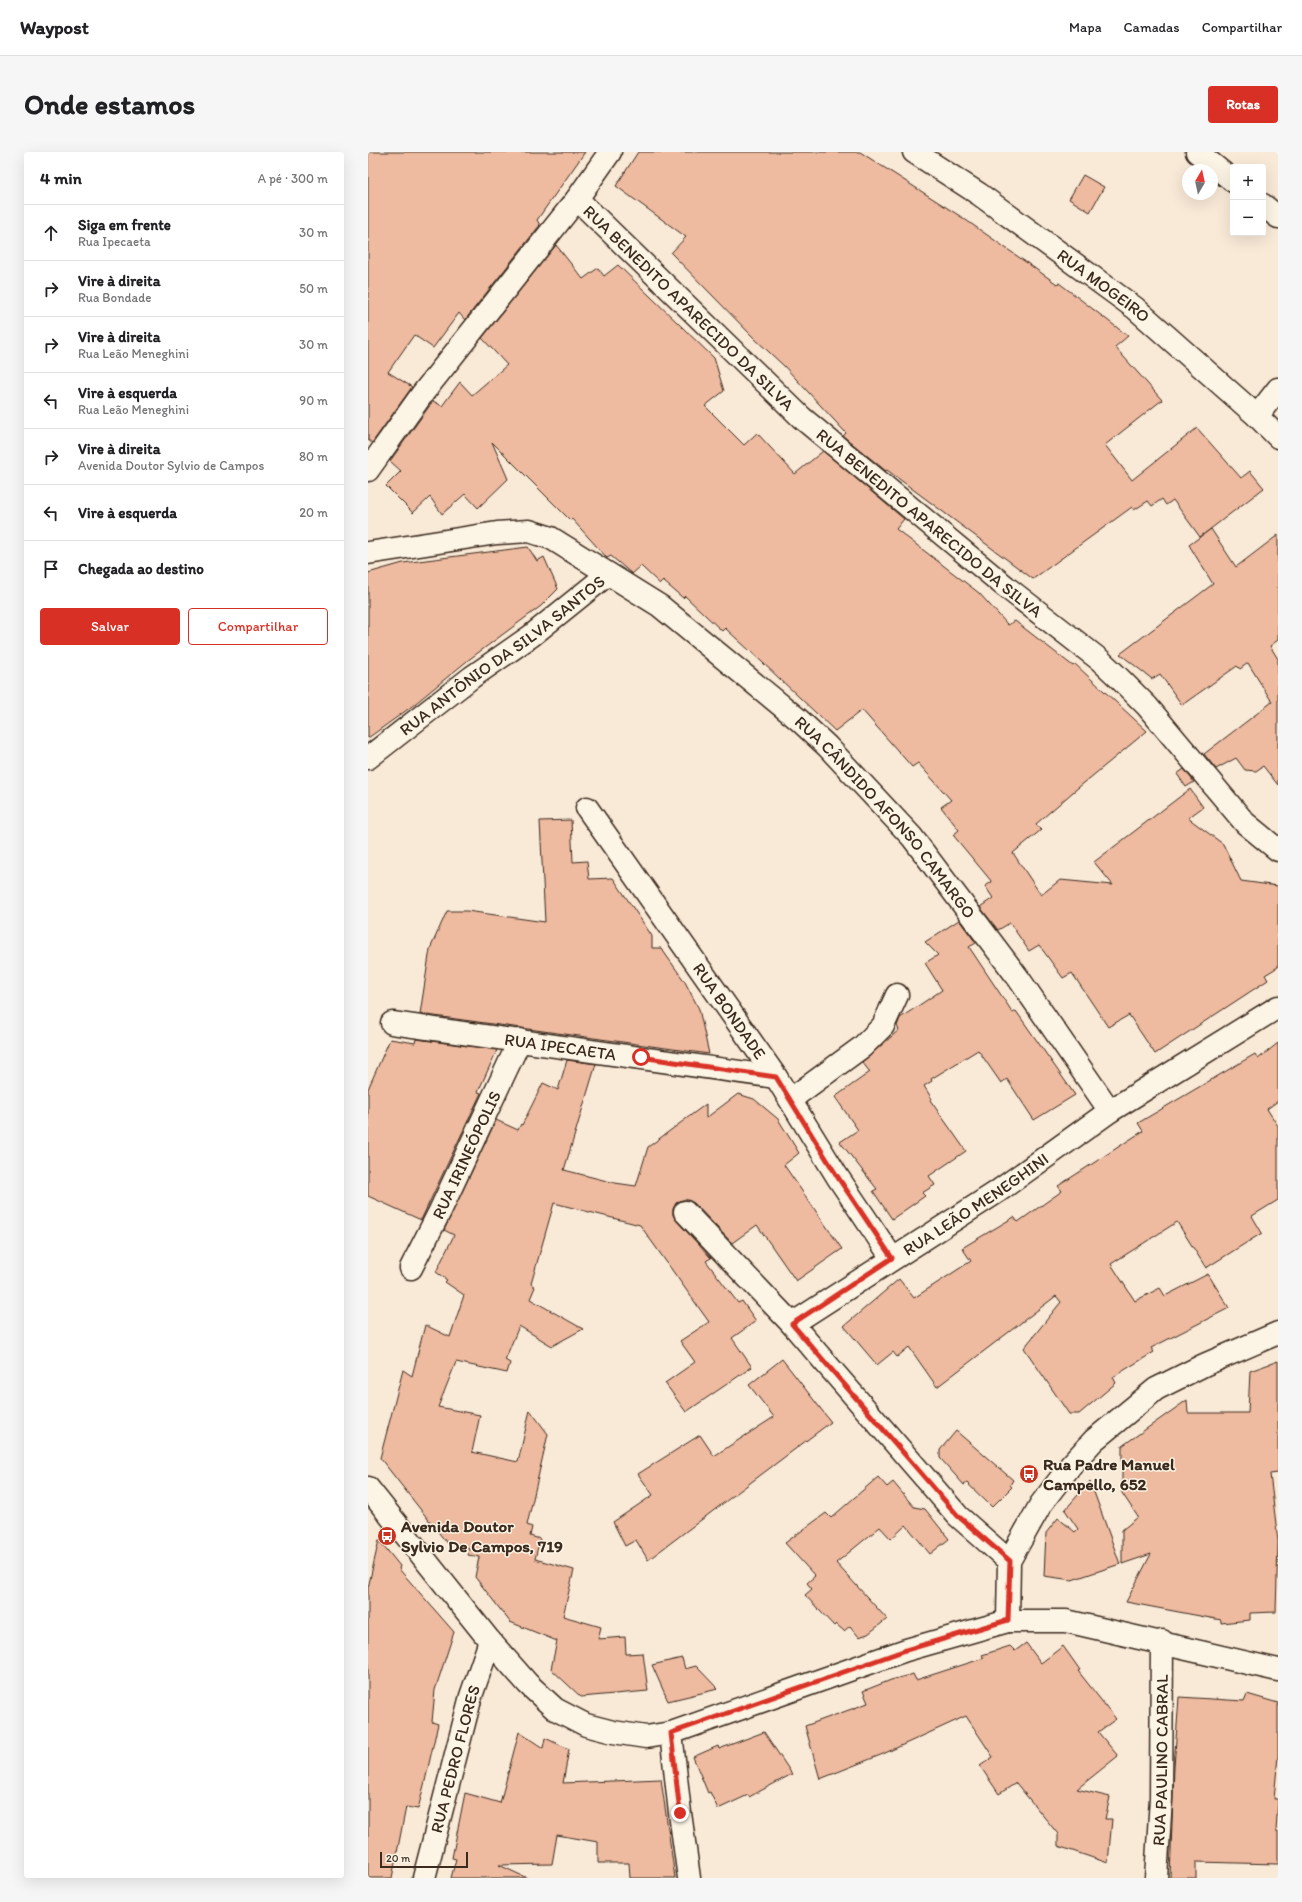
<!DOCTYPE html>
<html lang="pt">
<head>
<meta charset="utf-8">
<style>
	:root { --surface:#fff; --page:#f6f6f6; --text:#202124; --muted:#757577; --line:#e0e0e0; --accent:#d93025 }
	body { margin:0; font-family:Itim,sans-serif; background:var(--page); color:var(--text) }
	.controls { position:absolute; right:12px; top:12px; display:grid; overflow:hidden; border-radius:4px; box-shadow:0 4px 16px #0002 }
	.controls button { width:36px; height:36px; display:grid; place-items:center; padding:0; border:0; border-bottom:1px solid var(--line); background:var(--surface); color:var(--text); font:20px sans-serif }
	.compass { position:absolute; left:814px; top:12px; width:36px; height:36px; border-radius:50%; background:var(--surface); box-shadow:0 4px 16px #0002; rotate:9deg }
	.scale { position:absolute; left:12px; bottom:10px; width:88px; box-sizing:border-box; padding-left:4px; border:2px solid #3b2a1e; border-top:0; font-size:11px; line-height:14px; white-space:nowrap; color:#3b2a1e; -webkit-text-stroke:3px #fcf5e5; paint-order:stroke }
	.stop { position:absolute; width:12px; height:12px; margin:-9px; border:3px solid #d93025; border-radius:50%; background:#fff }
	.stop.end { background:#d93025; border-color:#fff; box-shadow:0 1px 4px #0008 }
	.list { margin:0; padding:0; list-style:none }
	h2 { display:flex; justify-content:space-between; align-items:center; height:52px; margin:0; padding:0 16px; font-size:17px }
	h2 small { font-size:13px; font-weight:400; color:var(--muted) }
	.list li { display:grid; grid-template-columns:26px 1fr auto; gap:12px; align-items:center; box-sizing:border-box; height:56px; padding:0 16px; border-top:1px solid var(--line) }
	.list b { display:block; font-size:15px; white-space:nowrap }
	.list p { margin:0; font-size:13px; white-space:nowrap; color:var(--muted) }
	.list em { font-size:13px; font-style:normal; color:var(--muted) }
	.actions { display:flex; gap:8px; padding:12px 16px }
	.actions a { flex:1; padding:9px 0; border:1px solid var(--accent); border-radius:4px; text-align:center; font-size:14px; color:var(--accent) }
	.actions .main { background:var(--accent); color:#fff }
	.icon { flex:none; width:22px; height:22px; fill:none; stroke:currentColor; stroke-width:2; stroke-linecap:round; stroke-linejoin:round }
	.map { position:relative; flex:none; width:910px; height:1726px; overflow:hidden; border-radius:4px }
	header { display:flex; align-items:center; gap:24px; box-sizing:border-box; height:56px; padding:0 20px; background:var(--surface); border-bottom:1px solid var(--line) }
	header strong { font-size:19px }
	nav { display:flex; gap:22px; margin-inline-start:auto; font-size:14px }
	.intro { display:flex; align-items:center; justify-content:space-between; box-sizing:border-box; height:96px; padding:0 24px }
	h1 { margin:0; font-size:28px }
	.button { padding:10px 18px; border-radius:4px; background:var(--accent); color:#fff; font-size:14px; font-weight:700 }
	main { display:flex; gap:24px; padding:0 24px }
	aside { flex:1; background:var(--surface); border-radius:4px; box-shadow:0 4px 16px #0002 }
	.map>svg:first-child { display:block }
	.building { fill:#eebaa0; stroke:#3b2a1e }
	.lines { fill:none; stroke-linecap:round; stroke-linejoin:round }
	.street-casing { stroke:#3b2a1e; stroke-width:25 }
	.secondary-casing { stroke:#3b2a1e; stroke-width:25 }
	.street { stroke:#fcf5e5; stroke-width:22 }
	.secondary { stroke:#fcf5e5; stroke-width:22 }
	.route { stroke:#d93025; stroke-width:5 }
	.labels { text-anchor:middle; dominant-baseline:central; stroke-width:3; stroke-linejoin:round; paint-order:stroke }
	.street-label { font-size:17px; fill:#3b2a1e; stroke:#fcf5e5 }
	.poi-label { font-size:17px; font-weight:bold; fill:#3b2a1e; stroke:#fcf5e5; text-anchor:start }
</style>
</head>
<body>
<header>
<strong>Waypost</strong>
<nav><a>Mapa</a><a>Camadas</a><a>Compartilhar</a></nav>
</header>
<div class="intro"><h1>Onde estamos</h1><a class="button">Rotas</a></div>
<main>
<aside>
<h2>4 min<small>A pé · 300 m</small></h2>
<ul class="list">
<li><svg class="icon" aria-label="ahead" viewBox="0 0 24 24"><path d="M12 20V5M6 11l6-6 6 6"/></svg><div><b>Siga em frente</b><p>Rua Ipecaeta</p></div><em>30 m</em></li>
<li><svg class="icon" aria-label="right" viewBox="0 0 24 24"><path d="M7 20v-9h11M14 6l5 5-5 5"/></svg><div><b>Vire à direita</b><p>Rua Bondade</p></div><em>50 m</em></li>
<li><svg class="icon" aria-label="right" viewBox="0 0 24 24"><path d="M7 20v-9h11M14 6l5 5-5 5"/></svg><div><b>Vire à direita</b><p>Rua Leão Meneghini</p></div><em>30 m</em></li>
<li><svg class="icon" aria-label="left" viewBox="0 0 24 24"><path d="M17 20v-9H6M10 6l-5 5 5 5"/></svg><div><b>Vire à esquerda</b><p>Rua Leão Meneghini</p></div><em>90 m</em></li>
<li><svg class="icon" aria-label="right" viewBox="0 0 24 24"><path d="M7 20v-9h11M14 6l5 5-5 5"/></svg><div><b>Vire à direita</b><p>Avenida Doutor Sylvio de Campos</p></div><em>80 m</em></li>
<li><svg class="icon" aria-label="left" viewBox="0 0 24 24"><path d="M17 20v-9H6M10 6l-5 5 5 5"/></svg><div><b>Vire à esquerda</b></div><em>20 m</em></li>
<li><svg class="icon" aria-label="arrive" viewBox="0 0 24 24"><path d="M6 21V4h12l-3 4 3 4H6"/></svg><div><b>Chegada ao destino</b></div></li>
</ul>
<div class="actions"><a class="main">Salvar</a><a>Compartilhar</a></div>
</aside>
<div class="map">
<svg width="910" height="1726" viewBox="0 0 910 1726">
	<rect width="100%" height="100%" fill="#f9e9d7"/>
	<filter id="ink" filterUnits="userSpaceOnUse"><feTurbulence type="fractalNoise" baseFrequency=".025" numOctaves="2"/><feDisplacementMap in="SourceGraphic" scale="8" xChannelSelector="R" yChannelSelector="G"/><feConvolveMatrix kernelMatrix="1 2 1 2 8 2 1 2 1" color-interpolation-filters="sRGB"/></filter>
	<g filter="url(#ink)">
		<g class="building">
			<path d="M0,0H217L169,68L172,73L97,168L91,161L65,196L46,183L20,220L44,235L4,291L0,288Z"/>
			<path d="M270,0H492L595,66L689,132L691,131L760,184L747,195L794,248L737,293L764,328L829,276L873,326L882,319L896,336L832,385L805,348L798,353L794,347L784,354L780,349L766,358L764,355L665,427L519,318L518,319L475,284L478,281L416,214L386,186L303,101L318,85L248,34Z"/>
			<path d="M715,23L736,35L722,60L701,47Z"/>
			<path d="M188,93L215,127L230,116L236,124L250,113L346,206L356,239L337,254L376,293L389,281L427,322L455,299L536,367L528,377L611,441L640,473L647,469L705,514L707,512L779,579L705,640L668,672L673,678L645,701L673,743L692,728L745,733L726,710L822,637L835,655L820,666L855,692L873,729L910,734V815L897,823L900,828L787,902L761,863L740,875L704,821L695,826L671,793L661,799L642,771L630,778L612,755L625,746L617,734L624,730L585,683L591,678L573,655L583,648L550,611L544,615L494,558L467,579L394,510L357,476L354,479L317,444L315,446L295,429L292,432L273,414L264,422L243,404L239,406L204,367L202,368L124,290L140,327L110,356L97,342L74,362L62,345L45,361L18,334L33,319L22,309L65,249L74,254L92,230L104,243L139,213L114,186Z"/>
			<path d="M843,377L868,415L910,383V488L902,494L910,507V633L895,614L888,619L877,618L868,606L848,617L836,602L904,550L880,511L872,517L869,514L814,553L792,522L784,527L752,502L845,432L821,393Z"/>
			<path d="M160,395L169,409L176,405L190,437L173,454L99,509L43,555L0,586V421L35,411Z"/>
			<path d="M816,617L826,630L818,635L809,622Z"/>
			<path d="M203,668L205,710L219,709L221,727L245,726L284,784V796H293L317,830L331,857L341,902L52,862L62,797L79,759H99L177,770L172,669Z"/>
			<path d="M591,768L608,791L601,795L645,861L648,859L707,943L666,968L639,927L633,931L610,898L563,927L564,929L556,934L564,947L562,948L598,999L561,1024L567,1033L554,1041L557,1044L524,1067L505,1039L509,1037L472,990L490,978L467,945L502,920L494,910L531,878L529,874L532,866L574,838L557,811L570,803L557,790Z"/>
			<path d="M22,887L47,891L48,887L129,898L110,940L113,941L53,1068L0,1044V937Z"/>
			<path d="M910,891V949L899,957L910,974V1048L884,1064L894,1081L838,1116L809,1070L743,1112L767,1149L792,1136L797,1144L840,1122L861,1156L783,1196L786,1200L745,1225L748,1231L711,1262H701L656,1196L693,1150L688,1144L569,1235L541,1195L529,1205L525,1200L509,1213L476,1174L531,1127L546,1146L603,1109L594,1096L646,1065L650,1070L694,1039L690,1034L775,979L770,971L887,902L890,907Z"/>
			<path d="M199,908L228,912L196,1018L247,1031L268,1034L280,995L338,952V966L370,942L386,947L410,967L431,1001L416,1013L474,1097L428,1129L389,1073L364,1091L326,1051L320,1048H314L308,1051L305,1057V1063L308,1068L343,1106L338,1109L370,1151L374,1149L388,1169L364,1186L384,1215L318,1260L297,1231L327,1210L312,1189L341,1170L272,1073L186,1051L163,1132L167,1135L162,1147L215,1177L184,1194L151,1174L137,1208L142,1211L139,1221L88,1210L70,1255L112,1263L104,1300L150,1310L162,1258L180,1282L159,1373L164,1375L162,1384L172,1387L167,1407L206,1418L195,1464L233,1475L230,1487L257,1485L258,1502L275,1501L280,1539L213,1545L183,1517L189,1489L142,1470L107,1425L111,1405L100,1403L101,1396L78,1390L12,1306L35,1218L44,1224L57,1173L82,1185L96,1143L77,1130L79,1128L68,1120L86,1083L76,1078L128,968L150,978L153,972L154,973L175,931L190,938Z"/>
			<path d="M414,1207L463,1270L280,1408L268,1388L257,1394L245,1370L285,1343L270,1322L332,1283L346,1304L406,1265L381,1233Z"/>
			<path d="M910,1209V1321L902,1322L910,1389L908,1460L882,1461V1468L853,1471V1468L758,1450L783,1402L754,1412V1378L770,1365L754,1341V1294L819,1248L820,1261H880L882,1219Z"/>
			<path d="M588,1279L645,1328L642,1333L644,1335L624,1355L599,1331L596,1333L572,1306V1298Z"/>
			<path d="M510,1325L519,1335L525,1330L546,1355L557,1357L581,1387L562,1402L538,1373L523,1387L512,1375L468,1411L519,1467L500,1482L491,1485L482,1474L476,1479L468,1472L466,1474L437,1443L444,1437L439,1431L447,1424L417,1391L458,1361L463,1366Z"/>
			<path d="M722,1329L752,1412L704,1428L676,1424L678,1381L690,1366L707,1380L710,1377L697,1358Z"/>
			<path d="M11,1388L32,1414L31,1417L86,1480L67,1538L64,1570L70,1572L57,1629L50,1657L38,1655L24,1726H0V1436Z"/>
			<path d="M658,1491L673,1511L695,1494L712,1518L710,1519L748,1567L730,1580L750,1604L709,1637L742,1645L737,1667H744L740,1711L690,1694V1682L648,1631L631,1642L612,1614L625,1605L598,1564L515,1602L452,1627L437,1574L500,1551L495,1539L523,1528L545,1522L548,1528L616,1506L614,1503L642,1494L647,1499Z"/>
			<path d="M314,1506L317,1517L328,1514L350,1537L300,1549L284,1513Z"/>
			<path d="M879,1542L910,1551V1604L906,1647H910L908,1680H910V1712L828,1710V1726H802L806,1615L811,1545L876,1549Z"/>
			<path d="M151,1580L175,1596L177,1586L201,1597L195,1631L293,1627L307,1726H262L261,1711H230V1690L189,1683L184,1712L131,1713L159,1726H83L88,1707L84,1706L97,1641L132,1651Z"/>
			<path d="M396,1580L424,1622L381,1645L380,1643L350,1657L342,1640L340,1641L325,1605L350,1594L351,1597Z"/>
		</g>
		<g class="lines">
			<defs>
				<g id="street">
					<path id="s1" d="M546,0L611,42L767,156L889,264L910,285"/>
					<path d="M829,0L865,29"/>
					<path id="s2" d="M209,47L434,266L638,435L732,508L750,525L779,554L877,671L910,698"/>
					<path d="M895,53L910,65"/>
					<path d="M889,264L910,237"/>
					<path d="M0,318L55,241L209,47L242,0"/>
					<path id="s3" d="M0,401L129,381L161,379L183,386L292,454L431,568L459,594L544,685L651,827L742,959"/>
					<path id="s4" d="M0,606L104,525L163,484L240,422"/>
					<path id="s5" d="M219,656L408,925L469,1024L524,1106"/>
					<path id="s6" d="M24,871L408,925"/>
					<path d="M423,947L494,895L515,874L529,843"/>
					<path d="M317,1060L424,1172"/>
					<path id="s7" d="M43,1116L72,1059L152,888"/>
					<path id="s8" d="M641,1409L590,1364L424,1172L629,1040L742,959L910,855"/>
					<path d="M303,1581L312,1661L321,1726"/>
					<path id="s9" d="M56,1726L103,1544L122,1489"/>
					<path id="s10" d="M788,1726L793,1646L794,1489"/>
				</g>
				<g id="secondary">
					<path d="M0,1336L122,1489L160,1532L187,1557L218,1573L245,1580L278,1585L303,1581L538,1498L640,1469H698L910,1518"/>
					<path d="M640,1469L641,1409L673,1352L703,1313L726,1288L788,1237L836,1213L910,1181"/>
				</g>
			</defs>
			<use href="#street" class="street-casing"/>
			<use href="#secondary" class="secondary-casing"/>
			<use href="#street" class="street"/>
			<use href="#secondary" class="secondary"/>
		</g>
	</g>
	<g class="lines" filter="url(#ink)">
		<path class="route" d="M273,905L408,925L469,1024L524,1106L424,1172L590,1364L642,1409L640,1468L538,1498L303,1581L312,1661"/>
	</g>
	<defs>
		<symbol id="bus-disc" viewBox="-11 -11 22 22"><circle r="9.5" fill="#c8321e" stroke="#fcf5e5"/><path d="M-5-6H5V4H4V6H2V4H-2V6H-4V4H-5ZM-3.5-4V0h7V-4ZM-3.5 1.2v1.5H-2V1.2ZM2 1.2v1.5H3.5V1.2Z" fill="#fff"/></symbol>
	</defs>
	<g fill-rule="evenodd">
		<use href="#bus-disc" x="650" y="1311" width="22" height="22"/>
		<use href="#bus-disc" x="8" y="1373" width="22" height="22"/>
	</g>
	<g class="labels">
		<g class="street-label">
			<text stroke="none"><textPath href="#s1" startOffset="232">RUA MOGEIRO</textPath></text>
			<text stroke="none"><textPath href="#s2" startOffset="156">RUA BENEDITO APARECIDO DA SILVA</textPath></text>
			<text stroke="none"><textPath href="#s2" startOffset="479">RUA BENEDITO APARECIDO DA SILVA</textPath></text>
			<text stroke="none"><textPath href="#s4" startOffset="169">RUA ANTÔNIO DA SILVA SANTOS</textPath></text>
			<text stroke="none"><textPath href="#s3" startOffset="624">RUA CÂNDIDO AFONSO CAMARGO</textPath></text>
			<text stroke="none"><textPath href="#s5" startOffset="248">RUA BONDADE</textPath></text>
			<text stroke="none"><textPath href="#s6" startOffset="170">RUA IPECAETA</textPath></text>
			<text stroke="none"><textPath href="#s7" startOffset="126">RUA IRINEÓPOLIS</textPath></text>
			<text stroke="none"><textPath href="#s8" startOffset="541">RUA LEÃO MENEGHINI</textPath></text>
			<text stroke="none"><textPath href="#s9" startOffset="123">RUA PEDRO FLORES</textPath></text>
			<text stroke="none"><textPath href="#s10" startOffset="118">RUA PAULINO CABRAL</textPath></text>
		</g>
		<g class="poi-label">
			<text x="675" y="1312">Rua Padre Manuel<tspan x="675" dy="20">Campello, 652</tspan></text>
			<text x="33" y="1374">Avenida Doutor<tspan x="33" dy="20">Sylvio De Campos, 719</tspan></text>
		</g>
	</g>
</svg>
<div class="controls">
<button>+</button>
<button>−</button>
</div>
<svg class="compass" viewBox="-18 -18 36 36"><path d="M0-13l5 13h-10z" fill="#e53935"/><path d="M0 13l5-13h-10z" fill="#757577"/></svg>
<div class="scale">20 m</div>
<div class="stop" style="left:273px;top:905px"></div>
<div class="stop end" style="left:312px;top:1661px"></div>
</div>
</main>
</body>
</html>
